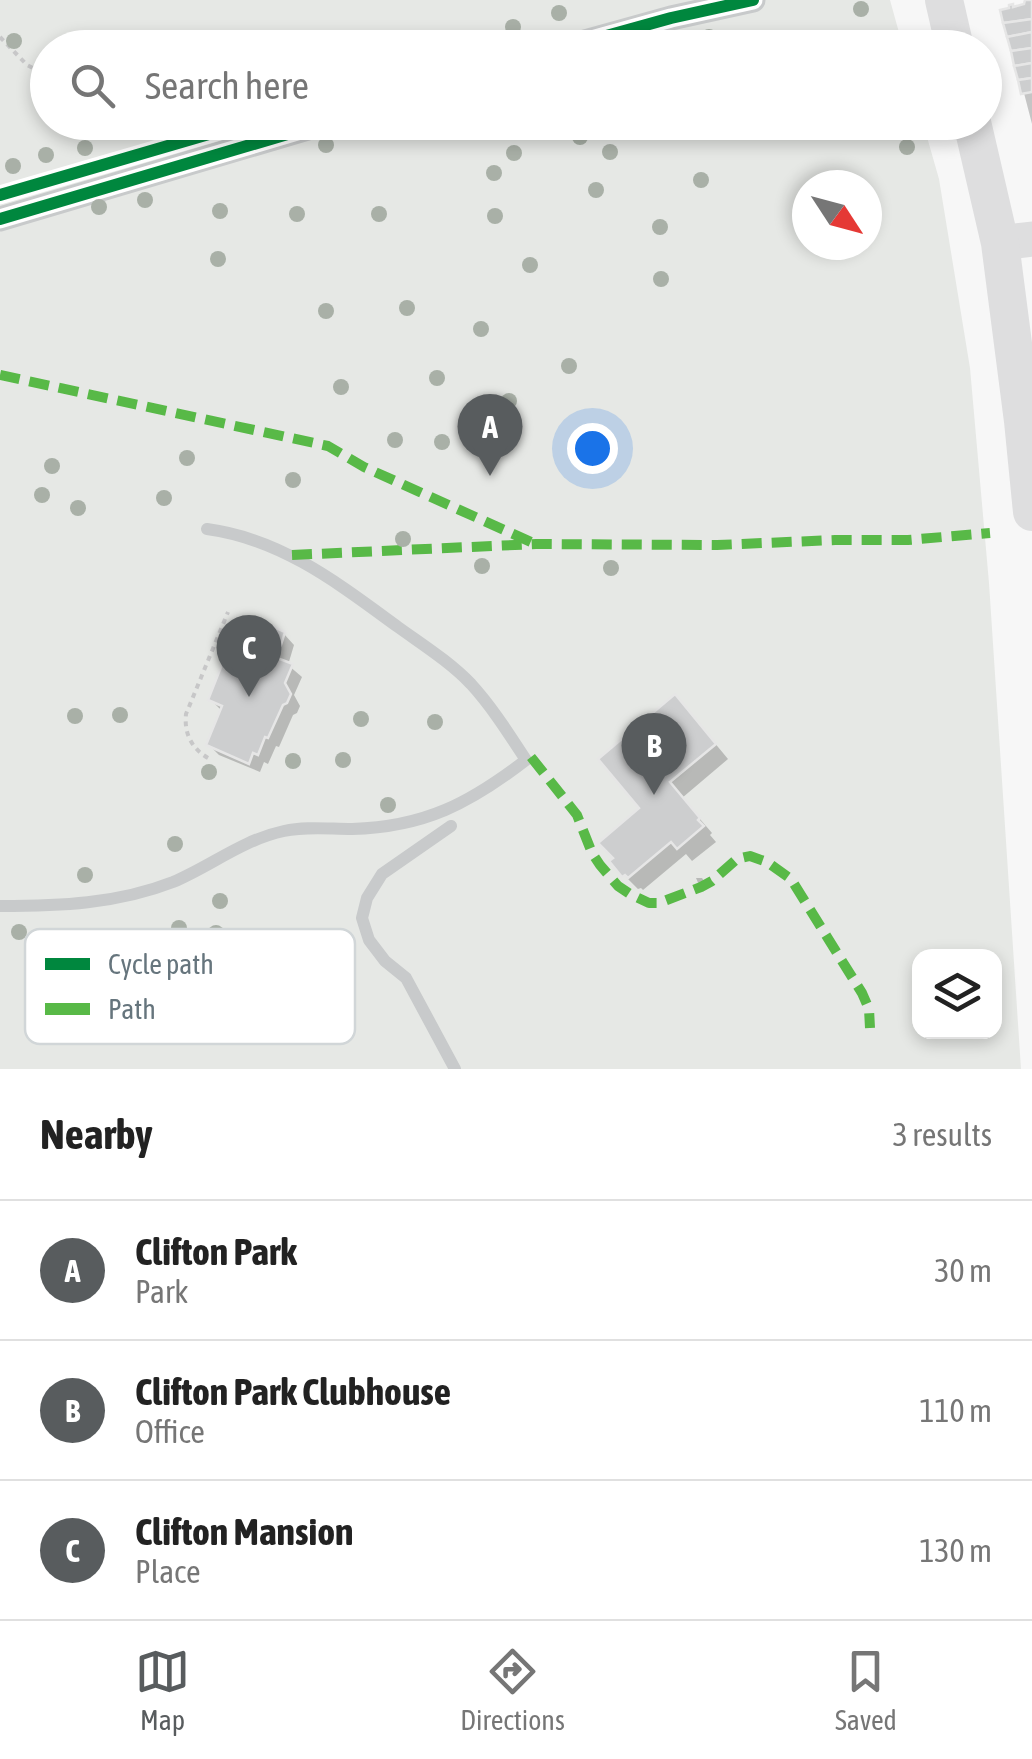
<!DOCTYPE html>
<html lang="en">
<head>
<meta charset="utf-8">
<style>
	:root { --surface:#fff; --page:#f6f6f6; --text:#222; --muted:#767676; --line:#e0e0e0; --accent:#585c5e }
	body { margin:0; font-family:"Asap Condensed",sans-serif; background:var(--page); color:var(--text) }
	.controls { position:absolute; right:30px; bottom:30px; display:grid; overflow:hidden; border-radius:20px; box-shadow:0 5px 15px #0003 }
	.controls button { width:90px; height:90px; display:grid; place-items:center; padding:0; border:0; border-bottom:2px solid var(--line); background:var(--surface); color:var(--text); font:50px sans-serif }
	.compass { position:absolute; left:792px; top:170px; width:90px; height:90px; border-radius:50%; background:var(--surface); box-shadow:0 5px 15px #0003; rotate:126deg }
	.you { position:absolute; left:592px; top:448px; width:35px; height:35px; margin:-25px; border:8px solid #fff; border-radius:50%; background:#1a73e8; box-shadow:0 0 0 15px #1a73e833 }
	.badge { display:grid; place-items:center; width:65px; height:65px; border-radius:50%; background:var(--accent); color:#fff; font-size:32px; font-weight:700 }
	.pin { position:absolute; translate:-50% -82px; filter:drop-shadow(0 2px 5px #0008) }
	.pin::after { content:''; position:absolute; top:52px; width:35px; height:30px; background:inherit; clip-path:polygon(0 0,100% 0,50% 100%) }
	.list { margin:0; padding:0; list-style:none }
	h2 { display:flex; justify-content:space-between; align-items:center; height:130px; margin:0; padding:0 40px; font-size:42px }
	h2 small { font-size:32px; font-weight:400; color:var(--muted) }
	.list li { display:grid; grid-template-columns:65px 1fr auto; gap:30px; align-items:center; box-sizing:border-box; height:140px; padding:0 40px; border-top:2px solid var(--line) }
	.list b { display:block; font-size:38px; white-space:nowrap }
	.list p { margin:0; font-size:32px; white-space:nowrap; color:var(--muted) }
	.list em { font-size:32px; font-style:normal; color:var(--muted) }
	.icon { flex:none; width:55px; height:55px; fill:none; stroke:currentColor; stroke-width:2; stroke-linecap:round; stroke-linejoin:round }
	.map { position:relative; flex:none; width:1032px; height:1069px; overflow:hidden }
	.search { position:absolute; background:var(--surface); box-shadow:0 5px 15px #0003; left:30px; right:30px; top:30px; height:110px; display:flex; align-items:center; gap:25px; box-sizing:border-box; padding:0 35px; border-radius:55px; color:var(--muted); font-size:38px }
	.sheet { height:550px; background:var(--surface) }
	nav { display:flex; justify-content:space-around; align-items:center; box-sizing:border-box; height:140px; border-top:2px solid var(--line); background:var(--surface); font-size:28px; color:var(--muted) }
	nav a { display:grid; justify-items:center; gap:5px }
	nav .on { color:var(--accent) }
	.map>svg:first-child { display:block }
	.green { fill:#e6e8e5; fill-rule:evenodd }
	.shadow { fill:#0003 }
	.building { fill:#cdcecf; stroke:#e6e6e6; stroke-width:2.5 }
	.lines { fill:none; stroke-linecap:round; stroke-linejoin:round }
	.path { stroke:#c7c7c8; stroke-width:4; stroke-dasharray:5 5; stroke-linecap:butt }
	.lane { stroke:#c8cacb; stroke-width:12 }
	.street { stroke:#c8cacb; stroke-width:25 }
	.secondary { stroke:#dededf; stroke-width:35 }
	.primary { stroke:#dededf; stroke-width:38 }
	.quiet { stroke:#58b947; stroke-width:10; stroke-dasharray:20 10; stroke-linecap:butt }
	.cycleway-casing { stroke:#fff; stroke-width:19 }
	.cycleway { stroke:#00873e; stroke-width:12 }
	.tree { fill:#a9b0a7 }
	.key { fill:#fff; stroke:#d1d6d8; stroke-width:2.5 }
	.key-label { font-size:28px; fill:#66757d }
</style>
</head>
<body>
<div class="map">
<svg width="1032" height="1069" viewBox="0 0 1032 1069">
	<rect width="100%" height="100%" fill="#f7f7f7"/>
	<path class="green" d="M0,0H890L903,47L48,48V122L923,123L939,179L970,368L989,583L1021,1069H0ZM807,185H867V245H807ZM920,956H994V1032H920Z"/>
	<g class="shadow">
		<path d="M1028,0H1032V124L1003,12L1025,6Z"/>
		<path d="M284,634L294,645L288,665L302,677L294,695L300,706L297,713L293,715L279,747L276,746L268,764L264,762L260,772L219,755L209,745L222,711L211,700L259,653Z"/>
		<path d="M689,712L728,759L682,798L712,833L710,835L716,842L692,861L686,854L643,890L641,888L638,889L624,875L642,808Z"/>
		<path d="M696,878H702L704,881V886L699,885Z"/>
	</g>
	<g class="building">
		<path d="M1025,0H1032V19L1003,23L1000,10L1009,8V5L1013,4V7L1024,4Z"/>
		<path d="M1032,19V32L1007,37L1003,23Z"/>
		<path d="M1032,32V48L1011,51L1007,37Z"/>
		<path d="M1032,48V63L1014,66L1011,51Z"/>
		<path d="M1032,63V78L1018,80L1014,66Z"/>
		<path d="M1032,78V92L1021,94L1018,80Z"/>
		<path d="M265,623L285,632L277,658L293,664L285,683L291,694L287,703L283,705L268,738L265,737L258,755L253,753L249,764L206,745L222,706L208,700L232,639L258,649L259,645L256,644Z"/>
		<path d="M675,694L716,744L670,782L700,818L698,820L704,826L677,849L671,842L628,878L625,875L622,877L609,861L613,858L598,843L639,808L598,759Z"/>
	</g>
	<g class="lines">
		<g class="path">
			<path d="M0,37L27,65L48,76"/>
			<path d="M208,758C191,748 184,733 186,714L228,612"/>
		</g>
		<g class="lane">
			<path d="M451,826L382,874L367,898L362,918L369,940L385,961L406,978L455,1069"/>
			<path d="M0,906C59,906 117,904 173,882C211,866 242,840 284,831C306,826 329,829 352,829C425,827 470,803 526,760C509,734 492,707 471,684C450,662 423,645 398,627C339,584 282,539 207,529"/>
		</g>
		<g class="street">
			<path d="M563,48L671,18L753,0"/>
			<path d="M0,219L328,122"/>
		</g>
		<path class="secondary" d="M1000,243L1032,239"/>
		<g class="primary">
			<path d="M944,0L955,48"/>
			<path d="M972,122L1000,243L1023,421L1032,512"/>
		</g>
		<g class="quiet">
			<path d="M0,375L328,446L364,467L531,542"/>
			<path d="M292,555L536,544L717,545L835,540H908L990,533"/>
			<path d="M531,757L577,815L592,853L600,865L618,886L630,894L649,903H659L701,887L712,881L737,859L750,856L767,862L791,879L862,993L869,1009L870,1028"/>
		</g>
		<defs>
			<g id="cycleway">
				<path d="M563,48L671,18L753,0"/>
				<path d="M0,195L250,122"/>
				<path d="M0,219L328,122"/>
			</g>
		</defs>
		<use href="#cycleway" class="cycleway-casing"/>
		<use href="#cycleway" class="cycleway"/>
	</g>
	<g class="tree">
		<circle cx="861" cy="9" r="8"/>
		<circle cx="559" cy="13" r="8"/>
		<circle cx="513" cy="27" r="8"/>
		<circle cx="709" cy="37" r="8"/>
		<circle cx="14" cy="41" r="8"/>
		<circle cx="580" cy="137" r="8"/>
		<circle cx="326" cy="145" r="8"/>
		<circle cx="907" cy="147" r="8"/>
		<circle cx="85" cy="148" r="8"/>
		<circle cx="610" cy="152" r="8"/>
		<circle cx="514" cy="153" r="8"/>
		<circle cx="46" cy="155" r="8"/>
		<circle cx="13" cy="166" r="8"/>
		<circle cx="494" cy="173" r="8"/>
		<circle cx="701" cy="180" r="8"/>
		<circle cx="596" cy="190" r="8"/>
		<circle cx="145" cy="200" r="8"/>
		<circle cx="99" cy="207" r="8"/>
		<circle cx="220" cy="211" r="8"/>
		<circle cx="297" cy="214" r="8"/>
		<circle cx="379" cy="214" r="8"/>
		<circle cx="495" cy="216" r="8"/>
		<circle cx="660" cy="227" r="8"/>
		<circle cx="218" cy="259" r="8"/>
		<circle cx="530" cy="265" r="8"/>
		<circle cx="661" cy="279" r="8"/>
		<circle cx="407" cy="308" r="8"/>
		<circle cx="326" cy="311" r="8"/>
		<circle cx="481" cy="329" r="8"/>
		<circle cx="569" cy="366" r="8"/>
		<circle cx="437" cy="378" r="8"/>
		<circle cx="341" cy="387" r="8"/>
		<circle cx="509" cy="401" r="8"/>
		<circle cx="395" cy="440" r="8"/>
		<circle cx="442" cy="442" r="8"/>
		<circle cx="187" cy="458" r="8"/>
		<circle cx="52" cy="466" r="8"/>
		<circle cx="293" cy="480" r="8"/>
		<circle cx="42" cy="495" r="8"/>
		<circle cx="164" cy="498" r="8"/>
		<circle cx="78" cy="508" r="8"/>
		<circle cx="403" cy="539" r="8"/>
		<circle cx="482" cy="566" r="8"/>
		<circle cx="611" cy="568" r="8"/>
		<circle cx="120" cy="715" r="8"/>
		<circle cx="75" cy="716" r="8"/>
		<circle cx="361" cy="719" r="8"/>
		<circle cx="435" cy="722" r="8"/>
		<circle cx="343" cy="760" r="8"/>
		<circle cx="293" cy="761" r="8"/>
		<circle cx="209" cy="772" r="8"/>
		<circle cx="388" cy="805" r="8"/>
		<circle cx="175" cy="844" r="8"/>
		<circle cx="85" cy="875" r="8"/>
		<circle cx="220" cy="901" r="8"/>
		<circle cx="179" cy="928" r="8"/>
		<circle cx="19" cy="932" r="8"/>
		<circle cx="216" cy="933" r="8"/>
	</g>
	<rect x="25" y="929" width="330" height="115" rx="15" class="key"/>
	<rect x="45" y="958" width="45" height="12" fill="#00873e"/>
	<rect x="45" y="1003" width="45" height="12" fill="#58b947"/>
	<g class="key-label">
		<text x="108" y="974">Cycle path</text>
		<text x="108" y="1019">Path</text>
	</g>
</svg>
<div class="controls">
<button><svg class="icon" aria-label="layers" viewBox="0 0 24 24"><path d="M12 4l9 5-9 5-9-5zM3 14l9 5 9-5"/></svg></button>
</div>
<svg class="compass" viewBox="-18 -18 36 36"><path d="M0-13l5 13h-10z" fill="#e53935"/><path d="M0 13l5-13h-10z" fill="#767676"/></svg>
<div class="you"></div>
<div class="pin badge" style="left:490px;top:476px">A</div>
<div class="pin badge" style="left:654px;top:795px">B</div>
<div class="pin badge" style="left:249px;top:697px">C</div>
<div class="search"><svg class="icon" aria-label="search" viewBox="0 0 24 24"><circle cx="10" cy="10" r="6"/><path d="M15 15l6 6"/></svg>Search here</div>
</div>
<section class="sheet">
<h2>Nearby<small>3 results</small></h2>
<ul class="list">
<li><span class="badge">A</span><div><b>Clifton Park</b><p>Park</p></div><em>30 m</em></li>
<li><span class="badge">B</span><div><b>Clifton Park Clubhouse</b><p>Office</p></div><em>110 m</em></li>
<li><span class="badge">C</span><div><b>Clifton Mansion</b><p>Place</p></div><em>130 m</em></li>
</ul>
</section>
<nav>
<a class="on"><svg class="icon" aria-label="map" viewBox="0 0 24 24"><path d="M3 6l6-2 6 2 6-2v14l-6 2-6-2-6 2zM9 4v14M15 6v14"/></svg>Map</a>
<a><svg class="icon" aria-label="directions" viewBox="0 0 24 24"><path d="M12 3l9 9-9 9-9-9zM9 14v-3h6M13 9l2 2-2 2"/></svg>Directions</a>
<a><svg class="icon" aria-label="saved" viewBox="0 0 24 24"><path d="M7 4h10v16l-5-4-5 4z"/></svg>Saved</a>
</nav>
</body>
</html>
